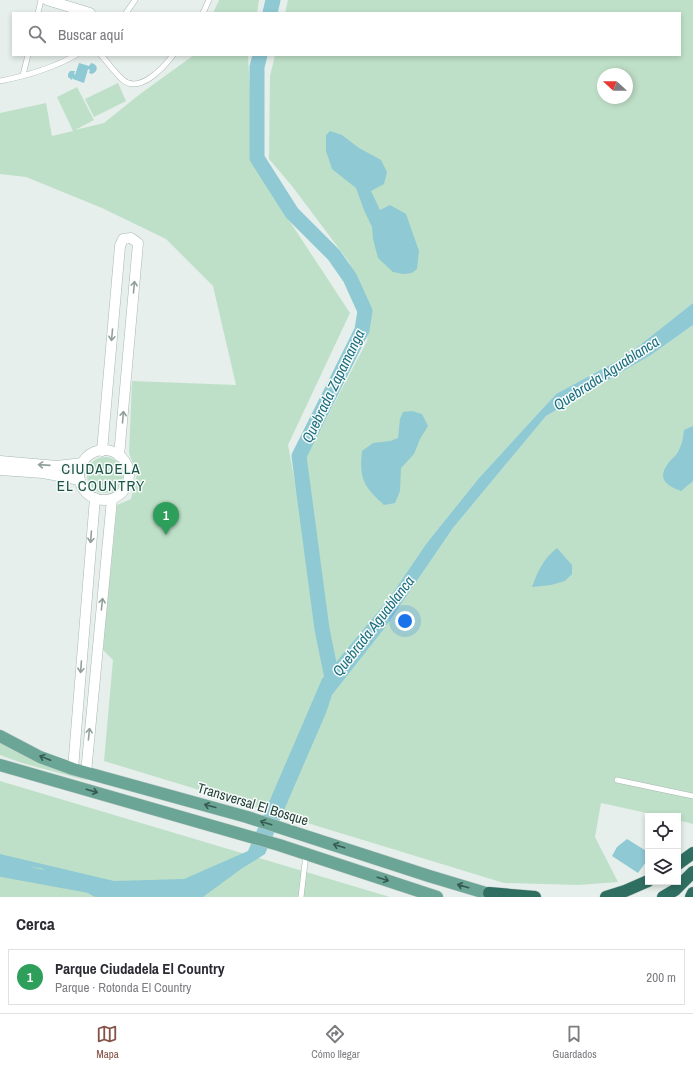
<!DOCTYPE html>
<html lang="es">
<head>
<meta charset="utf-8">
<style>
	:root { --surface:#fff; --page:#f2f2f3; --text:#2b2b33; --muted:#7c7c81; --line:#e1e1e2; --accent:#855347 }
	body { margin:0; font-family:"Archivo Narrow",sans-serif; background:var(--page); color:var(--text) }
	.controls { position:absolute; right:12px; bottom:12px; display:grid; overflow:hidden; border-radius:0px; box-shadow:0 2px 6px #0003 }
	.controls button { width:36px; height:36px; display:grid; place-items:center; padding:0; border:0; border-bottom:1px solid var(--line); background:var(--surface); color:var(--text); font:20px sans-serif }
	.compass { position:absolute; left:597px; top:68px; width:36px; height:36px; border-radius:50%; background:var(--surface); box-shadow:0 2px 6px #0003; rotate:291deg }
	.you { position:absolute; left:405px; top:621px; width:14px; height:14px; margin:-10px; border:3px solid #fff; border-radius:50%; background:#1a73e8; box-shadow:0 0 0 6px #1a73e833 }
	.badge { display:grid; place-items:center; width:26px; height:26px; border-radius:50%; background:var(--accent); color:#fff; font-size:13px; font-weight:700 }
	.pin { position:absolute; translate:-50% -33px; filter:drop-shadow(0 1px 2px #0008) }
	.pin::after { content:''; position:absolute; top:21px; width:14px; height:12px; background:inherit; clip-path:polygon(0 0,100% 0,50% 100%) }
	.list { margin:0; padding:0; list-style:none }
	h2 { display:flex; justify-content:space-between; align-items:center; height:52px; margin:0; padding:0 16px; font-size:17px }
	h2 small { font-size:13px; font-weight:400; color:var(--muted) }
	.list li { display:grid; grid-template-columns:26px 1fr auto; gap:12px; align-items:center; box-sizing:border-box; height:56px; margin:0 8px 8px; padding:0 8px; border:1px solid var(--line); border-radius:0px }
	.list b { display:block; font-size:15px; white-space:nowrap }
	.list p { margin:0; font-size:13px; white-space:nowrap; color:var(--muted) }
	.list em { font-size:13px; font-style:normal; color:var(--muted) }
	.icon { flex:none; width:22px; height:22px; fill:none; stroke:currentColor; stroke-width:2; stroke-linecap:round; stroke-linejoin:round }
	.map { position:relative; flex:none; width:693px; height:897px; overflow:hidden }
	.search { position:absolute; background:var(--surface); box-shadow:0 2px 6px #0003; left:12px; right:12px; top:12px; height:44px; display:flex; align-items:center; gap:10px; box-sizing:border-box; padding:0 14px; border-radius:0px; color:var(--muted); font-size:15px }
	.sheet { height:116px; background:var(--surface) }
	nav { display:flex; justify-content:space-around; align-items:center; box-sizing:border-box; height:56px; border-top:1px solid var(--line); background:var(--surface); font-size:11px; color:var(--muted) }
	nav a { display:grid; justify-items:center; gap:2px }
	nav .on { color:var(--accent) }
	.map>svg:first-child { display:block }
	.green { fill:#bfe0c8; fill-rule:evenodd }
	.water { fill:#8ec9d4 }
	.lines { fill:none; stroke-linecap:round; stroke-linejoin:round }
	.river { stroke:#8ec9d4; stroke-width:15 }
	.lane-casing { stroke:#a8b8b2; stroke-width:6 }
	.street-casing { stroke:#a8b8b2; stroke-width:11 }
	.primary-casing { stroke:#c2cac8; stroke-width:13 }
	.highway-casing { stroke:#c2cac8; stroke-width:13 }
	.lane { stroke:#fff; stroke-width:5 }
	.street { stroke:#fff; stroke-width:10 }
	.primary { stroke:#6aa596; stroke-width:12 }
	.highway { stroke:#2f6f62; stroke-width:12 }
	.oneway { stroke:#92a09c }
	.oneway2 { stroke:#365b51 }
	.labels { text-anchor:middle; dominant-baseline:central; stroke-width:3; stroke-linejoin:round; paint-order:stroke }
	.street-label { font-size:14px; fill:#24423a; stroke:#f7fbf9 }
	.water-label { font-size:15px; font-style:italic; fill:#1c6f80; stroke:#f7fbf9 }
	.neighbourhood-label { font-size:15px; letter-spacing:1px; fill:#1f5548; stroke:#f7fbf9 }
</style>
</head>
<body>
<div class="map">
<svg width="693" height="897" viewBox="0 0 693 897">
	<rect width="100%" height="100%" fill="#e6efeb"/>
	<g class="green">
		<path d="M219,0H259L257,13H213Z"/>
		<path d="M288,0H693V303L626,356L556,394L479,478L426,544L388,600L333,668L325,640L330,670L327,708L332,695L384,629L453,528L546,416L651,355L693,325V824L678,820V816H660L601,803L595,837L618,882L578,885L504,883L104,761L113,660L103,650L117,505L131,499L137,474L129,453L132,381L236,385L213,286L166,239L102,208L26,177L0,174V113L46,103L52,136L73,131L57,97L77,87L94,120L75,130L104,123L140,94L194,55H248L254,167L350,313L288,445L322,625L305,459L367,341L369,306L349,262L292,186L269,159L270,76L275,55H680V13H285ZM603,74H627V98H603Z"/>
		<path d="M118,83L126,101L94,117L85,99Z"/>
		<circle cx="105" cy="475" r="18"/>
		<path d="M0,740L89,781L22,763L0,755Z"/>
		<path d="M0,781L390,897H0Z"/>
	</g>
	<g class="water">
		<path d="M79,63L89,66L91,63C98,64 99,71 92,74L89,73L90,70L88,69L84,83L73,79V77L72,80L68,77V74L70,71H75L74,74L75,75Z"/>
		<path d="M330,131L342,135L359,148L381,160L387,172L384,184L371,191L380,210L390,205L406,214L419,251L417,269L412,273L403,274L393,272L378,258L373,239L372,227L364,210L356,188L332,169L326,151V135Z"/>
		<path d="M693,303V325L651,355L546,416L453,528L384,629L332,695L326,713L265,854L241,869L203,897H95L41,868L0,865V854L114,881L184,879L248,851L322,679L388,600L426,544L479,478L556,394L626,356Z"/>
		<path d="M412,411L422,414L428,426L420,439L414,454L401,468L400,491L395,503L384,505C364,486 359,480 362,451L373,443L390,441L398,438L400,419L403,412Z"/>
		<path d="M693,426V481L681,491C665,485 656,478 670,461C672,458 676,456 678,452C682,445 683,438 684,430Z"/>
		<path d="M557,548L572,565V574L565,581L551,585L532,587C537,572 544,558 557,548Z"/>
		<path d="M627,839L648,852V859L638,873L612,856L617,847Z"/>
	</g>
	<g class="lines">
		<g class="river">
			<path d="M270,13L273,0"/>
			<path d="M260,55L257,67V158L292,213L334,255L350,278L365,311L362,330L299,456L322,629L332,678"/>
			<path d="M0,869L86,885"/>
		</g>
		<defs>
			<g id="lane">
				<path d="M38,13L41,0"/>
				<path d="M126,13L135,0"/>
				<path d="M203,13L209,0"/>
				<path d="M101,55C108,63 115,73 123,80C140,94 164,67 173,55"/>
				<path d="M23,75L28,55"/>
				<path d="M0,81C26,76 53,68 76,55"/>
				<path d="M617,780L693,796"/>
				<path d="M301,897L306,854"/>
			</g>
			<g id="street">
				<path d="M47,0L90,13"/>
				<circle cx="104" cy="475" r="25"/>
				<path d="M102,451L120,246L123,239L131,238L138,243L119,456"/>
				<path d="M0,461L57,466L83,463"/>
				<path d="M0,470L43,473L80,480"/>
				<path d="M73,769L95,498"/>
				<path d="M86,773L112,499"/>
			</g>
			<g id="primary">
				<path d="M0,736L40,757L73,769L247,817L429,876L499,897"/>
				<path d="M0,765L279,845L437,897"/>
			</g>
			<g id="highway">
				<path d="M678,864L693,853"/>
				<path d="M489,893L535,897"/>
				<path d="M606,897L625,891L648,881"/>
				<path d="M663,897L675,890L693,872"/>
				<path d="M691,897L693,893"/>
			</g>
		</defs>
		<use href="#lane" class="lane-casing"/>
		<use href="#street" class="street-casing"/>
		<use href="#primary" class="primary-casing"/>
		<use href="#highway" class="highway-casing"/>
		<use href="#lane" class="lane"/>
		<use href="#street" class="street"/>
		<use href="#primary" class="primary"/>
		<use href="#highway" class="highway"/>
	</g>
	<defs><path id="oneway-shaft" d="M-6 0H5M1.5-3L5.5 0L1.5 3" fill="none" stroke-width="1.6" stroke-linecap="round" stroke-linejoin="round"/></defs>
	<g class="oneway">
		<use href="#oneway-shaft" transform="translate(134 287) rotate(-85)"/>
		<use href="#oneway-shaft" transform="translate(112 335) rotate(95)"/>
		<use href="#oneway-shaft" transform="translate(123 417) rotate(-85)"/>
		<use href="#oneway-shaft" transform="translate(44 465) rotate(-176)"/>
		<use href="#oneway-shaft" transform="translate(91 537) rotate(94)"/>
		<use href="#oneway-shaft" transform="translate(102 604) rotate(-84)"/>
		<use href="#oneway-shaft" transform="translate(81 667) rotate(94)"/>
		<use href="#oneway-shaft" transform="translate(89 734) rotate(-84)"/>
	</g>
	<g class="oneway2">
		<use href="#oneway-shaft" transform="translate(45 758) rotate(-158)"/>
		<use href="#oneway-shaft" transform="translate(92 791) rotate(16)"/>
		<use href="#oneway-shaft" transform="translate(210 806) rotate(-165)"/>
		<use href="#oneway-shaft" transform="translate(266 823) rotate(-162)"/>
		<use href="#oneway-shaft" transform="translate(339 846) rotate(-162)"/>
		<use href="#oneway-shaft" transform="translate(383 879) rotate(18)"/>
		<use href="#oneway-shaft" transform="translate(463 886) rotate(-164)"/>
	</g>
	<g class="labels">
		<g class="street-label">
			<text transform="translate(253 804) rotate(17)">Transversal El Bosque</text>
		</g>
		<g class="water-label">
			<text transform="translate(606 373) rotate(-33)">Quebrada Aguablanca</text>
			<text transform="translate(333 386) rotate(-64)">Quebrada Zapamanga</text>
			<text transform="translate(373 626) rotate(-52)">Quebrada Aguablanca</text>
		</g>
		<g class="neighbourhood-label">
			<text x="101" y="468">CIUDADELA<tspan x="101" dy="17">EL COUNTRY</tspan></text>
		</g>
	</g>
</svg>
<div class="controls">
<button><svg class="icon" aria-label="locate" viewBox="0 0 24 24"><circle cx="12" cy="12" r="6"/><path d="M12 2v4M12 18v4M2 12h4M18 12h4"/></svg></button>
<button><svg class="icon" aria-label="layers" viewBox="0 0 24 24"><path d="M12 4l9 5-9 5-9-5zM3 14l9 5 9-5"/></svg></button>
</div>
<svg class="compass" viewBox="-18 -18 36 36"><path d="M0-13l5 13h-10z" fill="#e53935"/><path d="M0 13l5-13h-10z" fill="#7c7c81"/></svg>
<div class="you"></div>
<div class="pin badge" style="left:166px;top:535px;background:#2e9e5b">1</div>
<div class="search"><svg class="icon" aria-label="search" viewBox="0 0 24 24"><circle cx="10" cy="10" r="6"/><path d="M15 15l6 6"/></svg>Buscar aquí</div>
</div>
<section class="sheet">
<h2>Cerca<small></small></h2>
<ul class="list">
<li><span class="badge" style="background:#2e9e5b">1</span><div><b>Parque Ciudadela El Country</b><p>Parque · Rotonda El Country</p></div><em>200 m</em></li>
</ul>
</section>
<nav>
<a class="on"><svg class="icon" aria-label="map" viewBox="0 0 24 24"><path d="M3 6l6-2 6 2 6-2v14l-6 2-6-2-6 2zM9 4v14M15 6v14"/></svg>Mapa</a>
<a><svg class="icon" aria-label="directions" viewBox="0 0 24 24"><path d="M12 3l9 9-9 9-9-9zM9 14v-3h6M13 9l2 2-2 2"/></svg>Cómo llegar</a>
<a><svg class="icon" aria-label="saved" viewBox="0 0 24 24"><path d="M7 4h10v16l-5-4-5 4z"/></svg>Guardados</a>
</nav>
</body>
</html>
